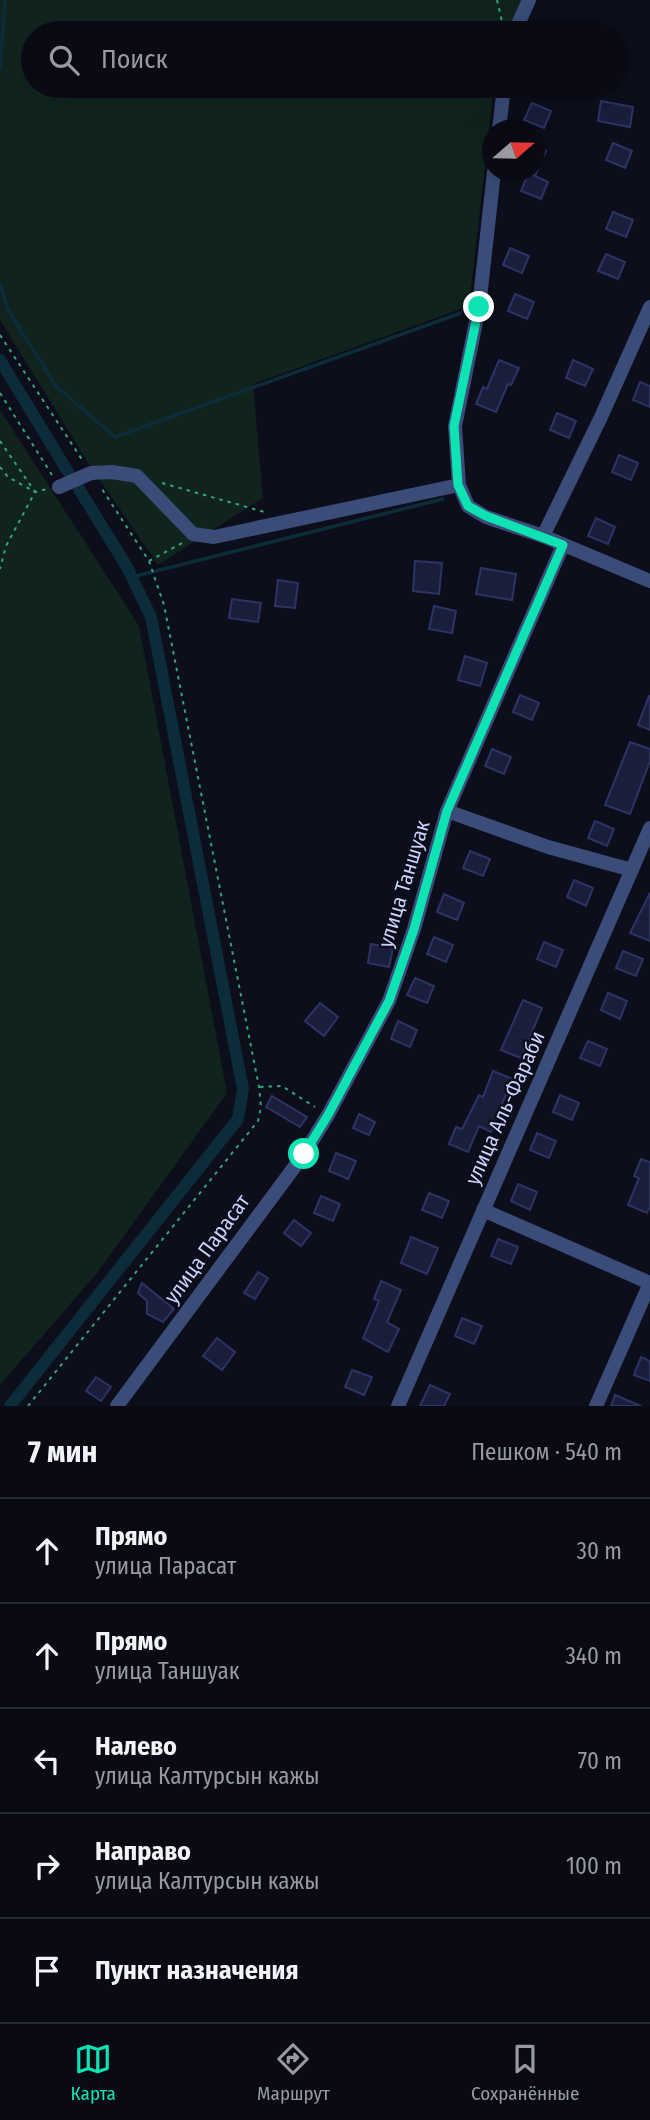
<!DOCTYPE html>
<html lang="ru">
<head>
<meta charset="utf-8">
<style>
	:root { --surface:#090a14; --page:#12131d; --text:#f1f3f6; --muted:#999aa0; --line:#292b34; --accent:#0ee3b3 }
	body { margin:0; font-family:"Fira Sans Condensed",sans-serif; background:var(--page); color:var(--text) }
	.compass { position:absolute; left:482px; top:119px; width:63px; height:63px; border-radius:50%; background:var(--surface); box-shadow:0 7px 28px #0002; rotate:70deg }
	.stop { position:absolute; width:21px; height:21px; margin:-16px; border:5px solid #0ee3b3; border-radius:50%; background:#fff }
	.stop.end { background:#0ee3b3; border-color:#fff; box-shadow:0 2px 7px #0008 }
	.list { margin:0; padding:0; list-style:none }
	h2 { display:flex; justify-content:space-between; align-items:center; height:91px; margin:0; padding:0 28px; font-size:30px }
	h2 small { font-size:23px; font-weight:400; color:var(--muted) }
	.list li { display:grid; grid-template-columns:46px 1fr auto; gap:21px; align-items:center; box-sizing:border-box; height:105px; padding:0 28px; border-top:2px solid var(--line) }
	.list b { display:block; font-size:26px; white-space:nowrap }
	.list p { margin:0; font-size:23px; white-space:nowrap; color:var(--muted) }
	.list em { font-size:23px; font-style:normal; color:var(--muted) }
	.icon { flex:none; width:38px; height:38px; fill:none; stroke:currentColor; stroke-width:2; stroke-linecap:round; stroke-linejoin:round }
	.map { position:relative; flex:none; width:650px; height:1406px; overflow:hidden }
	.search { position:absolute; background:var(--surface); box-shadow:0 7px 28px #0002; left:21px; right:21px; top:21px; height:77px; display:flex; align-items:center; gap:18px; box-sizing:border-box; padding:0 24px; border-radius:38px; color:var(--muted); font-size:26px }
	.sheet { height:616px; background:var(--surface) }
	nav { display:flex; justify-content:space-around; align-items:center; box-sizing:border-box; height:98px; border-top:2px solid var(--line); background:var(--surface); font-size:19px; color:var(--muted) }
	nav a { display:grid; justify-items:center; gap:4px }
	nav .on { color:var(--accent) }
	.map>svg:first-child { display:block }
	.green { fill:#10241d }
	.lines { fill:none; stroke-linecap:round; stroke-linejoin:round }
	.stream { stroke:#0d2c39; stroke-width:3.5 }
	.canal { stroke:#0d2c39; stroke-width:12 }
	.building { fill:#191e3b; stroke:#2d3465; stroke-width:2 }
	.path { stroke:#34a579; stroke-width:2; stroke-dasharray:3.5 5; stroke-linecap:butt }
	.minor { stroke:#3a4c77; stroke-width:14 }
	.route { stroke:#0ee3b3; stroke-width:9 }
	.labels { text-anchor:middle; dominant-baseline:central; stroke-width:5; stroke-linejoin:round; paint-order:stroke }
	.street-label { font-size:21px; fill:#c9d4fc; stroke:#0c0e1b }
</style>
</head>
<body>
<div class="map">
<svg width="650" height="1406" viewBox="0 0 650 1406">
	<rect width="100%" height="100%" fill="#0c0e1b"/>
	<g class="green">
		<path d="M0,0H524L508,33H33V86H494L469,306L253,384L263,498L158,565L89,464L0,320Z"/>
		<path d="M0,410L139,626L227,1093L97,1273L0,1385Z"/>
	</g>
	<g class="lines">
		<g class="stream">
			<path d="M0,68L5,0"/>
			<path d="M0,284L8,310L56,386L115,437L461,313"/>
			<path d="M132,577L443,499"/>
		</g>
		<g class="canal">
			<path d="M0,360L68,472"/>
			<path d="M10,1406L238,1119L243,1089L151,617L127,567L79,489"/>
		</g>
	</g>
	<g class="building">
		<path d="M601,101L633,107L630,127L598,121Z"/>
		<path d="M532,103L551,111L544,128L524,120Z"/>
		<path d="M613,143L632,151L625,168L606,160Z"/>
		<path d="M535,146L546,151L535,176L548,182L541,199L521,191L528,174L535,176Z"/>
		<path d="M613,212L633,220L626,237L606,229Z"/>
		<path d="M510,248L529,256L522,273L503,265Z"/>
		<path d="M606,254L625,262L618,279L598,271Z"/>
		<path d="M515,294L534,302L527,319L508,311Z"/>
		<path d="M499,360L519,368L511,385L508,384L496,412L476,404L483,387L487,389Z"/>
		<path d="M573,360L593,369L585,386L566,378Z"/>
		<path d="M640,382L650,386V407L633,400Z"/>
		<path d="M557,413L576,421L569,438L550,430Z"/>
		<path d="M619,455L638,463L631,480L612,472Z"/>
		<path d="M596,518L615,527L608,544L588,536Z"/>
		<path d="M415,561L442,563L439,594L413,591Z"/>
		<path d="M481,568L516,574L512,600L476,594Z"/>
		<path d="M278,580L298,583L295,608L275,606Z"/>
		<path d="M232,599L261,603L258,622L229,618Z"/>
		<path d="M434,606L456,611L452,633L429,629Z"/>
		<path d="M465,656L487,663L480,686L458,680Z"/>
		<path d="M520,695L539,703L532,720L513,712Z"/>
		<path d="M649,696L650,697V730L638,725Z"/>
		<path d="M630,742L650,749V761L630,814L605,805Z"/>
		<path d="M492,749L511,757L504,774L485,766Z"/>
		<path d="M595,821L614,829L607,846L588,838Z"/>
		<path d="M470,851L490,859L483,876L463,868Z"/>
		<path d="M574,880L593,888L586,906L567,897Z"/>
		<path d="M650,893V941L630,933Z"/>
		<path d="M444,894L464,903L457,920L437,912Z"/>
		<path d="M434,937L453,945L446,962L427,954Z"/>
		<path d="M544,942L563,950L556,967L537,959Z"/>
		<path d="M371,944L393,948L389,967L368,963Z"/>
		<path d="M623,951L643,959L636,976L616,968Z"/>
		<path d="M415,978L434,986L427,1003L407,995Z"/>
		<path d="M608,993L627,1001L620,1019L601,1010Z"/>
		<path d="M523,1000L542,1008L521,1058L501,1050Z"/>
		<path d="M320,1003L338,1017L324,1036L305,1021Z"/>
		<path d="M398,1021L417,1030L410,1047L391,1039Z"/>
		<path d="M588,1041L607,1049L600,1066L580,1058Z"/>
		<path d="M493,1071L513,1079L501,1106L503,1107L491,1132L479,1126L468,1152L449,1144L456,1127L462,1129L479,1095L483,1097Z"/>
		<path d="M560,1095L579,1103L572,1120L553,1112Z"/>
		<path d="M272,1096L307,1117L300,1127L266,1107Z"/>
		<path d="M359,1114L375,1122L369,1135L353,1128Z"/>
		<path d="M537,1133L556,1141L549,1158L530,1150Z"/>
		<path d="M336,1153L356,1161L348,1179L329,1171Z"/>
		<path d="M641,1159L650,1162V1206L647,1213L628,1205L639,1178L634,1176Z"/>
		<path d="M518,1184L537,1192L530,1210L511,1201Z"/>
		<path d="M429,1193L449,1201L442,1218L422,1210Z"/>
		<path d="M321,1196L340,1204L333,1221L314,1213Z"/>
		<path d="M294,1220L311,1233L301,1246L284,1233Z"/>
		<path d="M411,1237L438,1248L427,1274L401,1263Z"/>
		<path d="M498,1239L518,1247L511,1264L491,1256Z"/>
		<path d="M258,1272L268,1278L255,1299L244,1293Z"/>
		<path d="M381,1281L401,1290L387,1322L399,1329L388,1352L363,1338L379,1301L374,1299Z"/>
		<path d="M142,1283L174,1309L163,1322L147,1314V1301L138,1293Z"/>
		<path d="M462,1318L482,1326L474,1344L455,1336Z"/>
		<path d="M217,1338L235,1352L222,1370L203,1356Z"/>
		<path d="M641,1357L650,1361V1381L634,1375Z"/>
		<path d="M352,1370L372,1377L364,1395L345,1387Z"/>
		<path d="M96,1377L111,1387L101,1401L86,1391Z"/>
		<path d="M430,1385L450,1394L444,1406H420Z"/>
		<path d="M615,1395L641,1406H611Z"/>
	</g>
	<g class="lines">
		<g class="path">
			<path d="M497,0L503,26"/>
			<path d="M0,335L83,461"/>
			<path d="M0,393L52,475"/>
			<path d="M0,441L35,492L6,546L0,569"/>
			<path d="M0,467L8,477L35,492L47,489"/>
			<path d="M162,483L268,513"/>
			<path d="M149,561L184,542"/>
			<path d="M260,1087L282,1086L315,1107"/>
			<path d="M28,1406L258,1121L261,1107L259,1087L164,605L149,561L100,486"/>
		</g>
		<g class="minor">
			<path d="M514,33L529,0"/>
			<path d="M499,130L504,86"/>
			<path d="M494,172L479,307L455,426L459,485L468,506L486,517L543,536L650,581"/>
			<path d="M59,487L91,473L112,472L137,476L193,534L214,537L459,485"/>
			<path d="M543,536L601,417L650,307"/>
			<path d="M447,811L548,847L632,870"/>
			<path d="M483,1210L650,1283"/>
			<path d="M117,1406L304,1154L328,1115L389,1001L414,929L447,811L563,545"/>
			<path d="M398,1406L650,828"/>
			<path d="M596,1406L650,1283"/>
		</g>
	</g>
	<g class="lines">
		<path class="route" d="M304,1154L328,1115L389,1001L414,929L447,811L563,545L486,516L468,506L458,485L454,426L479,307"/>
	</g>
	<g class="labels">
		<g class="street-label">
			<text transform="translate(404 884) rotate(-73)">улица Таншуак</text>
			<text transform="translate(505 1108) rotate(-66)">улица Аль-Фараби</text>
			<text transform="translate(207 1249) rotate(-54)">улица Парасат</text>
		</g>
	</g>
</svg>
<svg class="compass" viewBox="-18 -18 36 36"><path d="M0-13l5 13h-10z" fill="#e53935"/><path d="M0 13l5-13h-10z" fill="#999aa0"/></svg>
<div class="stop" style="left:304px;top:1154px"></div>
<div class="stop end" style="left:479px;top:307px"></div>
<div class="search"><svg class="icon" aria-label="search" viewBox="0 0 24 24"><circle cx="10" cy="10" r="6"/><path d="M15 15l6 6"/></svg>Поиск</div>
</div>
<section class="sheet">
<h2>7 мин<small>Пешком · 540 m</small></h2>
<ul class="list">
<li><svg class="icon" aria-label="ahead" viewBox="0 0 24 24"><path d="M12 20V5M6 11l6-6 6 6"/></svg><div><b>Прямо</b><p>улица Парасат</p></div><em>30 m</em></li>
<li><svg class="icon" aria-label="ahead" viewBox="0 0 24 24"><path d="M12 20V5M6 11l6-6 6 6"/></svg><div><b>Прямо</b><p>улица Таншуак</p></div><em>340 m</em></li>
<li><svg class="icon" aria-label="left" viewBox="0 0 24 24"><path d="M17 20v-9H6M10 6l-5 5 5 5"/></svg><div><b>Налево</b><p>улица Калтурсын кажы</p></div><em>70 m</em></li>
<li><svg class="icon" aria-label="right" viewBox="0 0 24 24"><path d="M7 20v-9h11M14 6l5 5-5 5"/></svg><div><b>Направо</b><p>улица Калтурсын кажы</p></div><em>100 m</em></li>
<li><svg class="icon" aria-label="arrive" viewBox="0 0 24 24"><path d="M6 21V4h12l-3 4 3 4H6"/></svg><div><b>Пункт назначения</b></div></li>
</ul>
</section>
<nav>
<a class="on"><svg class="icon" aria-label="map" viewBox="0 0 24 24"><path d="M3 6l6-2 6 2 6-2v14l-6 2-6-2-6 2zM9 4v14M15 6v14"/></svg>Карта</a>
<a><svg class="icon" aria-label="directions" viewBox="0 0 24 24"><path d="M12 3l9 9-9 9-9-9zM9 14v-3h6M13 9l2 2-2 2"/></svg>Маршрут</a>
<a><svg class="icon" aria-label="saved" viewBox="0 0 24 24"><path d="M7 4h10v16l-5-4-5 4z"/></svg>Сохранённые</a>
</nav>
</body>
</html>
